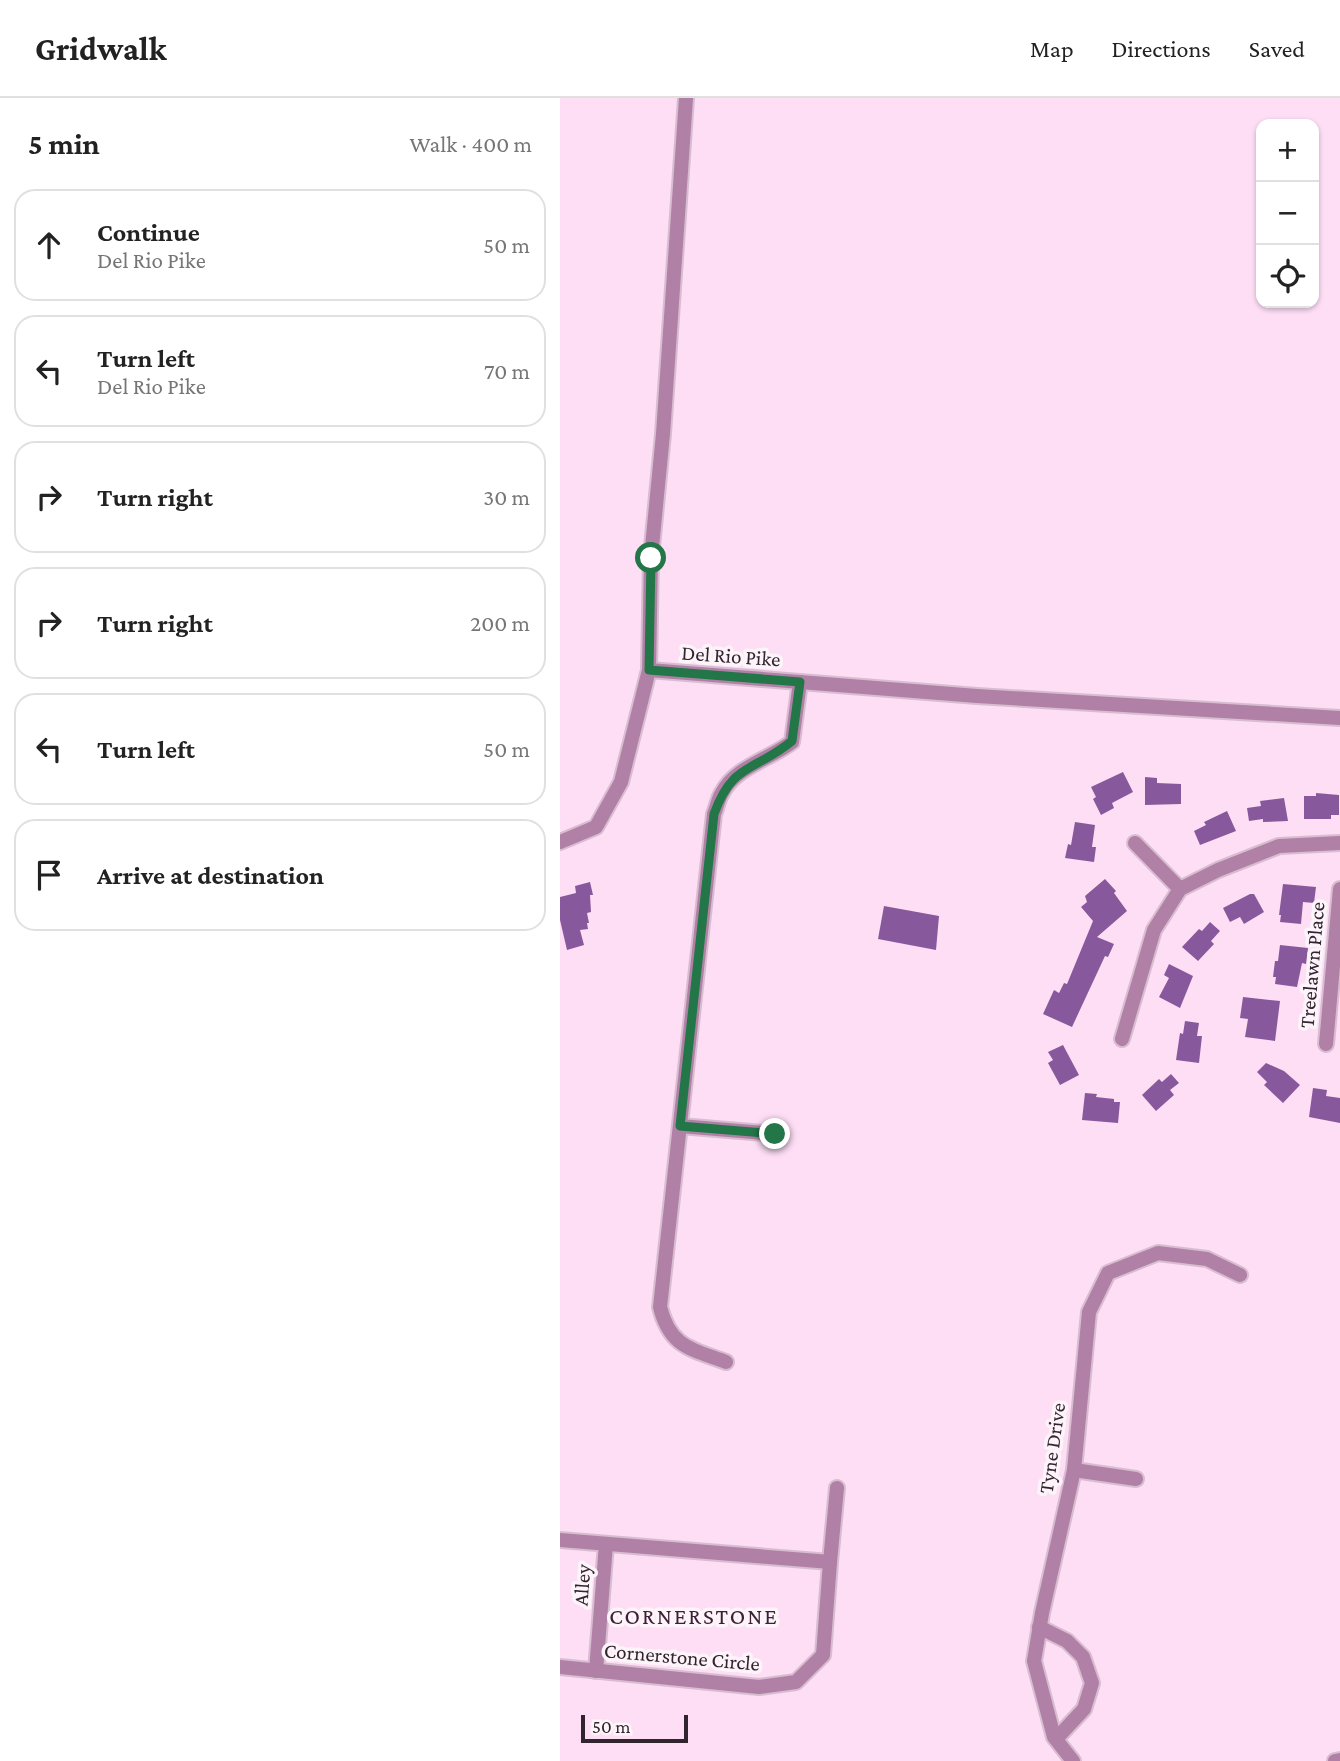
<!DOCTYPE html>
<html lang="en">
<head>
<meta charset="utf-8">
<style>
	:root { --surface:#fff; --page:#f6f6f6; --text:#222; --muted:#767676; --line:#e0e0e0 }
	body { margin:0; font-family:"Crimson Pro",serif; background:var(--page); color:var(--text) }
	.controls { position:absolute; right:21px; top:21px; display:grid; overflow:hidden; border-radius:14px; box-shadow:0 2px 5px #0004 }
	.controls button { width:63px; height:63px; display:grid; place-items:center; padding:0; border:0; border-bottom:2px solid var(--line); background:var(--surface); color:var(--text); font:35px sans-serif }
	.scale { position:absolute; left:21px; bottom:18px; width:107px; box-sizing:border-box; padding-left:7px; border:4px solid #32242f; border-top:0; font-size:19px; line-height:24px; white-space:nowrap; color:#32242f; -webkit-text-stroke:5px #fcf4f9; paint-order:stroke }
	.stop { position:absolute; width:21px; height:21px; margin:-16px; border:5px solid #227648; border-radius:50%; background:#fff }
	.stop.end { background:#227648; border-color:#fff; box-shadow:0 2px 7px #0008 }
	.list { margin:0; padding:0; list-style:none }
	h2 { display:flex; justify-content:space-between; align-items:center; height:91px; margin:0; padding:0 28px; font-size:30px }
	h2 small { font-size:23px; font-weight:400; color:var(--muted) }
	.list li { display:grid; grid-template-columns:46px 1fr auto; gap:21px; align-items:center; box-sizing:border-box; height:112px; margin:0 14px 14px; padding:0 14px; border:2px solid var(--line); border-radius:21px }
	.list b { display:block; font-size:26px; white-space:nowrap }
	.list p { margin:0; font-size:23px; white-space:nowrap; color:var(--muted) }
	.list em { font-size:23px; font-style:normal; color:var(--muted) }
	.icon { flex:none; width:38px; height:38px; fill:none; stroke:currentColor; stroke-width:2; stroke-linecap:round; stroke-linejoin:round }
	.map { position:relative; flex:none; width:780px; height:1663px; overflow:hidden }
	header { display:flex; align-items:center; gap:42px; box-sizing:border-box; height:98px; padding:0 35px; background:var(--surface); border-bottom:2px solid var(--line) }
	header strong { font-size:33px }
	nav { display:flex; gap:38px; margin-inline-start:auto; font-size:24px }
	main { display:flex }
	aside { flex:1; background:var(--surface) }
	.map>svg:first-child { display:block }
	.building { fill:#88589d }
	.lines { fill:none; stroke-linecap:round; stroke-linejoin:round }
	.minor-casing { stroke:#d8bdd1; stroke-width:18 }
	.minor { stroke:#b180a6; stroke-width:14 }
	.route { stroke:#227648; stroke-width:9 }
	.labels { text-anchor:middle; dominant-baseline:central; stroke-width:7; stroke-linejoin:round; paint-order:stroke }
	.street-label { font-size:21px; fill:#32242f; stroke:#fcf4f9 }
	.neighbourhood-label { font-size:23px; letter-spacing:2px; fill:#3d2037; stroke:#fcf4f9 }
</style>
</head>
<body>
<header>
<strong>Gridwalk</strong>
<nav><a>Map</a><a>Directions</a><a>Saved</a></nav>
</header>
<main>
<aside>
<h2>5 min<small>Walk · 400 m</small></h2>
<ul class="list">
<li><svg class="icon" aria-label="ahead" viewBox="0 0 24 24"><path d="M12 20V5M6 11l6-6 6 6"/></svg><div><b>Continue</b><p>Del Rio Pike</p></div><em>50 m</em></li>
<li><svg class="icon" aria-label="left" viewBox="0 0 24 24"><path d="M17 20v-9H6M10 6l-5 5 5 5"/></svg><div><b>Turn left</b><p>Del Rio Pike</p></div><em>70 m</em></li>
<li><svg class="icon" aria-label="right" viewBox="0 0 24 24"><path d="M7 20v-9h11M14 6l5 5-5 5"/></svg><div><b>Turn right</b></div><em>30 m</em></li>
<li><svg class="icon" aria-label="right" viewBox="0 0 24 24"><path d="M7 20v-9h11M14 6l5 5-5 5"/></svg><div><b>Turn right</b></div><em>200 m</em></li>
<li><svg class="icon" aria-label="left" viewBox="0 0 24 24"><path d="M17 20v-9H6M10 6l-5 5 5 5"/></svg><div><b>Turn left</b></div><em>50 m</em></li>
<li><svg class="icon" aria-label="arrive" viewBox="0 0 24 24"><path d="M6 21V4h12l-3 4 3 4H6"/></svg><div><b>Arrive at destination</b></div></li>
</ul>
</aside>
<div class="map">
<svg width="780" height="1663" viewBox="0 0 780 1663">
	<rect width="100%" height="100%" fill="#fddef5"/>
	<g class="building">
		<path d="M563,674L573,694L552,705L554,710L541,717L533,701L536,699L531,689Z"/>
		<path d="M585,679L597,680V685L621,686V706L585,707Z"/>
		<path d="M756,695L779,697V717H771V721H744V698H756Z"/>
		<path d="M724,700L728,723L703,724V721L689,723L687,710L701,708L700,703Z"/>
		<path d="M667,713L676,733L640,747L634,733L646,727L644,724Z"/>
		<path d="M515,724L535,727L532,749H536L534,764L505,760L508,746L511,747Z"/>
		<path d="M545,781L556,793L554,795L567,813L537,839L554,846L548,859L545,858L512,929L483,916L494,892L499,895L504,885L507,886L533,823L521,809L527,804L525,798Z"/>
		<path d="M30,784L33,797H30L31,814L27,815L29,825H27L28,831L20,832L24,847L7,852L0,822V799L16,795L15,788Z"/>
		<path d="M723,786L756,789L754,805L743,804L741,826L720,824L721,817H719Z"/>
		<path d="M690,796H694L704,814L684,826L680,819L670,824L663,810Z"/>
		<path d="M324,808L379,818L376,852L318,841Z"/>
		<path d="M650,824L660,833L651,843L654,846L638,863L622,849L639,831L642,833Z"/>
		<path d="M720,847L748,850L746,866L742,865L737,889L715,886L716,879H713L715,863H718Z"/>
		<path d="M609,866L633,878L620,910L599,899L609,880L604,877Z"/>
		<path d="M683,899L720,903L715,943L685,939L688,921L680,920Z"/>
		<path d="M625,923L639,925L637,938H642L639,965L616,962L620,935L623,936Z"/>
		<path d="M503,947L519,977L500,987L488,965L493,962L488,954Z"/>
		<path d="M706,965L724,973L740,987L723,1005L704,987L707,984L697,974Z"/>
		<path d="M611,976L619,985L610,992L614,997L596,1013L582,997L599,981L602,984Z"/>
		<path d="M753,990L767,992L766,998L780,1000V1025L749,1019Z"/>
		<path d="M525,995L537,996L536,999L554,1001V1004H560L558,1025L522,1022Z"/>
	</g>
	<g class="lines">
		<defs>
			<g id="minor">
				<path d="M89,572L417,598L780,620"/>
				<path d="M0,744L36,729L61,684L89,572L91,459L103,336L126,0"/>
				<path d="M575,745L620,791"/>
				<path d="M562,941L594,832L620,791L658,772L719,748L780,745"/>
				<path d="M766,946L780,791"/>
				<path d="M120,1028L215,1036"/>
				<path d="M166,1264C131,1251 110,1249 100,1209L154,716C157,709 158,701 162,695C175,669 210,661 232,644L240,584"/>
				<path d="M514,1372L576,1381"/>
				<path d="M0,1442L270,1464L263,1557L236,1584L199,1589L0,1569"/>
				<path d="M270,1464L277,1390"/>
				<path d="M479,1529L507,1543L523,1559L532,1585L524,1611L496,1641"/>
				<path d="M36,1573L46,1446"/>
				<path d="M513,1663L494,1639L474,1563L482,1515L514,1372L529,1214L548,1175L598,1155L647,1161L680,1177"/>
				<path d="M775,1663L780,1662"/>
			</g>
		</defs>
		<use href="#minor" class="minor-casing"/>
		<use href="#minor" class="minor"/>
	</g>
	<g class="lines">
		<path class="route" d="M91,460L89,572L240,584L232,643C194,674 173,664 154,716L120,1028L215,1036"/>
	</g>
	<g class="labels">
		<g class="street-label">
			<text transform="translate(171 558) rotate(4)">Del Rio Pike</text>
			<text transform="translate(752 867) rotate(-85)">Treelawn Place</text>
			<text transform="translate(492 1350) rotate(-82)">Tyne Drive</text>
			<text transform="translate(22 1487) rotate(-86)">Alley</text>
			<text transform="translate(122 1559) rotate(5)">Cornerstone Circle</text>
		</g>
		<g class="neighbourhood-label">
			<text x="134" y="1518">CORNERSTONE</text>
		</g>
	</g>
</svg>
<div class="controls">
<button>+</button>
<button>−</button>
<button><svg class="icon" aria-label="locate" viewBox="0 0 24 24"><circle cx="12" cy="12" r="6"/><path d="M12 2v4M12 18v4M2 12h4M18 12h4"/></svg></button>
</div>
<div class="scale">50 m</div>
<div class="stop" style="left:91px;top:460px"></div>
<div class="stop end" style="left:215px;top:1036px"></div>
</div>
</main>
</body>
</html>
